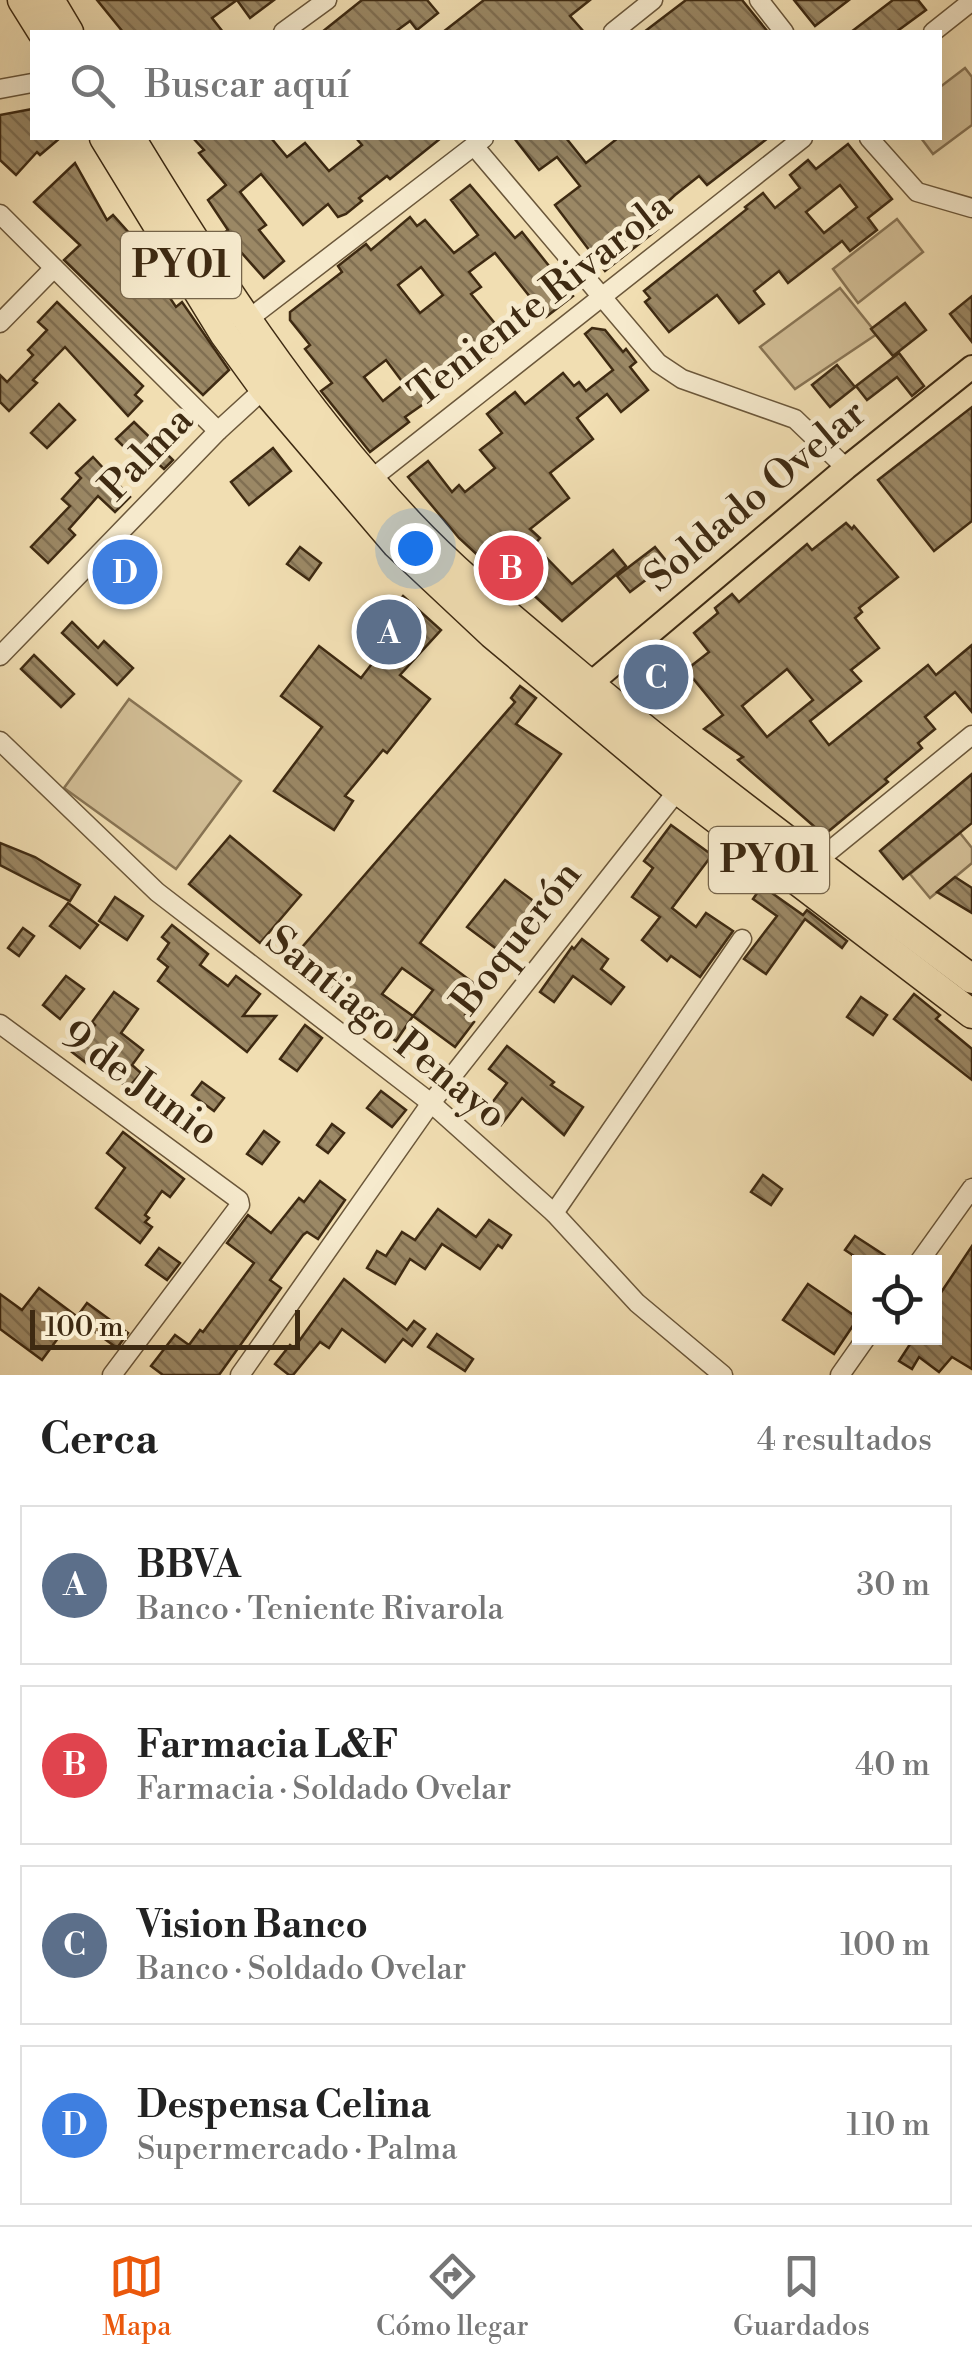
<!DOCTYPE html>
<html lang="es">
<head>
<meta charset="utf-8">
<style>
	:root { --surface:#fff; --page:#f6f6f6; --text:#222; --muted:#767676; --line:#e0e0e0; --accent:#ea580c }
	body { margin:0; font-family:"Libre Bodoni",serif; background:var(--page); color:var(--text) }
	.controls { position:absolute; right:30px; bottom:30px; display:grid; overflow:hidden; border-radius:0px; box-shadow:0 10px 40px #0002 }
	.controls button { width:90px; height:90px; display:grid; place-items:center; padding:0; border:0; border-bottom:2px solid var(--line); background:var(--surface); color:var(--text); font:50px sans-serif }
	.scale { position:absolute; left:30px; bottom:25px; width:270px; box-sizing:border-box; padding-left:10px; border:5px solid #3e2a12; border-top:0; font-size:28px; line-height:35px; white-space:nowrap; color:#3e2a12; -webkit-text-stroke:8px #f6eacd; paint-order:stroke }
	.you { position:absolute; left:415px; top:548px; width:35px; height:35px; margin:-25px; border:8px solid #fff; border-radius:50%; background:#1a73e8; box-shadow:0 0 0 15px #1a73e833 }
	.badge { display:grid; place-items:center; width:65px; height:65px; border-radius:50%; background:var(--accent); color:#fff; font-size:32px; font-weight:700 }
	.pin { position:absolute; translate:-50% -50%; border:5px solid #fff; box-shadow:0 2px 10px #0006 }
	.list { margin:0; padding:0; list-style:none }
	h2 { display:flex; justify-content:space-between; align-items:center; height:130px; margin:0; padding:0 40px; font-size:42px }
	h2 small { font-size:32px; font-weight:400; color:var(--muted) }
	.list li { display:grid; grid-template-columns:65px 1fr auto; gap:30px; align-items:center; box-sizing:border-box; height:160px; margin:0 20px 20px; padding:0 20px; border:2px solid var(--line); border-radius:0px }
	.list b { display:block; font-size:38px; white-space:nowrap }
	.list p { margin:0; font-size:32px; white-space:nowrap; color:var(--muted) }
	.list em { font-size:32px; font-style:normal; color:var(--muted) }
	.icon { flex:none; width:55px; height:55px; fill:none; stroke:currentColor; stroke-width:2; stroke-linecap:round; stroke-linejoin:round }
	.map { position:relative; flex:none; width:972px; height:1375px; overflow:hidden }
	.search { position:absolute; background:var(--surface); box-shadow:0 10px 40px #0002; left:30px; right:30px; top:30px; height:110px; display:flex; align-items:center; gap:25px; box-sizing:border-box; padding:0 35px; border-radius:0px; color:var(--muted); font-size:38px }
	.sheet { height:850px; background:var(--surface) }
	nav { display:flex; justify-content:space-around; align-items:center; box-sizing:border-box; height:140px; border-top:2px solid var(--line); background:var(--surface); font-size:28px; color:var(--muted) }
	nav a { display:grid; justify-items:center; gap:5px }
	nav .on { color:var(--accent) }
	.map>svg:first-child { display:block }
	.green { fill:#d3bf97; stroke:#887454; stroke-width:2.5 }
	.building { fill:url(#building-back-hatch); stroke:#3e2a12; stroke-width:2.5; fill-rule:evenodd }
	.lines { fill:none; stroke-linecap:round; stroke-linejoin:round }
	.minor-casing { stroke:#6b573a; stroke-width:21 }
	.major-casing { stroke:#3e2a12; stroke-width:26 }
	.highway-casing { stroke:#3e2a12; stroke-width:31 }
	.minor { stroke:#f6eacd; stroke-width:18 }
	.major { stroke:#f1deb2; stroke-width:22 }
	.highway { stroke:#f1deb2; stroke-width:28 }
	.labels { text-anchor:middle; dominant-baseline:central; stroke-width:10; stroke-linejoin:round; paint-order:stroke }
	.shield { fill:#f6eacd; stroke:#75644a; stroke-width:2.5 }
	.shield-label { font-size:38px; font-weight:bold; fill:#3e2a12 }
	.street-label { font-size:40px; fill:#3e2a12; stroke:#f6eacd }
</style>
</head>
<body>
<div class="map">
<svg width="972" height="1375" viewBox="0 0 972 1375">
	<defs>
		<pattern id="building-back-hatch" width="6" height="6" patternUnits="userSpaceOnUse" patternTransform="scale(2.5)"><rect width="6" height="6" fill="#9b8865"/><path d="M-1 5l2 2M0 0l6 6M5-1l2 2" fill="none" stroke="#806f52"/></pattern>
	</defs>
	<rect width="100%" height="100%" fill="#f1deb2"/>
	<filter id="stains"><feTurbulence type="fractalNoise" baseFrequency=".002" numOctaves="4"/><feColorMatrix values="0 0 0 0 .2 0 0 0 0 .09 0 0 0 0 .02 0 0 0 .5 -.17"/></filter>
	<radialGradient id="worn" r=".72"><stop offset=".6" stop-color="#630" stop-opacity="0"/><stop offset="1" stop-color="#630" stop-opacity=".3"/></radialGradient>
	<g class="green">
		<path d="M965,68L972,77V125L933,154L921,138H940V87Z"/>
		<path d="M897,219L923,252L858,303L833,269Z"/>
		<path d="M840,288L877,334L795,389L760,347Z"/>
		<path d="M129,699L241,781L176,869L64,788Z"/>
		<path d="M960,833L972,848V863L930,898L910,874Z"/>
	</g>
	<g class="building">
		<path d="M97,0H237L212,18L223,32H123Z"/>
		<path d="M237,0H274L250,18Z"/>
		<path d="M362,0H427L438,13L417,30L410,21L395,32H322Z"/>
		<path d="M484,0H590L570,16L584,32H443Z"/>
		<path d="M686,0H742L768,32H644Z"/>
		<path d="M794,0H849L815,26Z"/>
		<path d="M893,0H918L926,10L896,32H851Z"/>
		<path d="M32,109V138H60L40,155L37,152L16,175L0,160V115Z"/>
		<path d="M193,138H271L287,157L305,143L329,171L362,145L356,138H441L390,179L387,176L359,198L362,201L346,214L338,217L328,204L303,225L261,174L240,192L266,225L259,230L284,261L264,278L224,233L228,230L208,200L226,185L199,153L204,150Z"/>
		<path d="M514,138H566L586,163L618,138H768L707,185L699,176L675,195L660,209L667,217L656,226L658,229L605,271L555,205L580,186L557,157L539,170Z"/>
		<path d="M848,144L892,199L868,218L877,230L850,251L842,241L788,283L779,271L754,291L764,304L739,323L717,295L669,332L645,302L650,298L644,291L747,209L745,207L763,193L775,208L800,188L790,175L808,160L816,169ZM840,185L857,207L824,233L806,212Z"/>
		<path d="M75,163L107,220L113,215L148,254L143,258L176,307L182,302L229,370L203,395L64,260L80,245L34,202Z"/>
		<path d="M470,185L515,238L522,232L573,296L546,317L495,253L469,272L481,287L471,294L510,342L490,358L479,344L452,365L462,377L405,417L409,422L370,452L321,391L332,383L305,349L310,345L290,320V312L342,272L338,266L366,244L371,250L410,217L417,226L425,220L454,253L478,235L451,200ZM421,267L443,295L420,313L398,285ZM386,360L404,384L383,401L364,377Z"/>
		<path d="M972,296V342L950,314Z"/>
		<path d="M57,302L143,386L135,395L142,401L128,416L65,347L33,380L37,383L9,411L0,402V375L7,382L33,355L28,350L47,330L38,322Z"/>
		<path d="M905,303L926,330L893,356L871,329Z"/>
		<path d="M592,328L605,330L623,352L626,349L636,362L630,367L648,390L621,412L607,394L577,418L593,439L550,473L569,498L530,529L540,538L534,545L572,584L613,550L626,566L562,621L505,569L499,575L459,538L408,477L428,461L452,492L459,485L465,492L495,468L480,450L502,433L487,414L515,392L525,404L563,373L574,386L579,382L586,391L613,370L585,334Z"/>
		<path d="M899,353L924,386L912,396L897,377L867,400L856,386Z"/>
		<path d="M837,365L855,387L830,407L812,385Z"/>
		<path d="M59,404L75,420L47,448L31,433Z"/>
		<path d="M972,407V521L934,551L878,480Z"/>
		<path d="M134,422L173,460L164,469L134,442L126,449L116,439Z"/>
		<path d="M273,448L291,471L249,505L231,482Z"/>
		<path d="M93,457L130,497L115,512L98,496L69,529L75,535L48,563L31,547L70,506L62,499L81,478L76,473Z"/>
		<path d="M846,523L852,529L854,526L898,577L859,608L862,612L855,618L879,648L851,670L861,681L810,721L829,745L928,665L936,675L972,645V712L955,692L925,717L935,729L918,743L922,748L885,779L888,782L824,835L738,760L743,757L704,729L723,715L686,670L709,652L694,633L718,613L715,608L732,594L739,602L807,544L812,550ZM787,669L813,700L767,737L742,706Z"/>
		<path d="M300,547L321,563L309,580L287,564Z"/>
		<path d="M655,547L668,563L630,592L617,576Z"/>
		<path d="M134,564L153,584L140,597L119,580Z"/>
		<path d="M403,596L441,630L400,675L430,699L387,753L383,750L345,796L353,801L334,830L274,791L322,727L281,696L319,646L361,678L384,648L361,626L381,605L389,612Z"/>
		<path d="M72,622L98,648L104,641L133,668L117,685L62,633Z"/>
		<path d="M654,652L681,679L657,702L630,675Z"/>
		<path d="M34,655L74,694L61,707L21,669Z"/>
		<path d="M520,686L536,698L516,724L561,754L420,943L483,990L465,1015L474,1022L455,1047L413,1016L396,1041L376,1028L380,1023L290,961L515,702L511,698ZM402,968L433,990L413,1016L382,994Z"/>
		<path d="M972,774V823L903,879L880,851Z"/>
		<path d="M671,825L712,855L672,908L696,927L706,913L733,931L700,977L671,956L667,961L642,940L660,917L632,897L653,868L644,861Z"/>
		<path d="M230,836L301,895L260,943L189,884Z"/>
		<path d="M0,843L35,857L80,885L70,901L0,865Z"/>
		<path d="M955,877L972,888V913L937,892Z"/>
		<path d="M505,880L539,905L502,953L467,927Z"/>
		<path d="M762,886L803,915L807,910L847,941L842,948L805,919L766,974L744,959L777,916L753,899Z"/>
		<path d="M115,897L143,916L127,940L99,921Z"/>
		<path d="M68,903L98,925L80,948L50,926Z"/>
		<path d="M172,925L208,954L200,965L228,986L236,976L260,994L243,1016H276L247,1052L158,981L168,967L158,959L169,943L162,937Z"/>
		<path d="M23,928L34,936L19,956L8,948Z"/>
		<path d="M582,939L608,959L601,969L624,987L611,1004L573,976L554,1002L540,992L572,947L574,949Z"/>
		<path d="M66,976L84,989L60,1019L43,1005Z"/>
		<path d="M114,992L138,1009L121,1033L143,1050L132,1065L141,1073L128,1088L98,1064L94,1069L72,1052L95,1025L92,1022Z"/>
		<path d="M914,994L940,1015L936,1019L972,1049V1080L894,1019Z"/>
		<path d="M861,997L887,1015L873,1035L847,1017Z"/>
		<path d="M305,1025L322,1038L297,1071L280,1059Z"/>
		<path d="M507,1046L554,1082L551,1085L583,1107L564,1135L522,1098L501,1125L485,1112L507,1083L489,1069Z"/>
		<path d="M202,1082L224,1098L214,1111L192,1095Z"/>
		<path d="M381,1091L406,1110L392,1127L367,1108Z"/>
		<path d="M332,1124L344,1133L328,1153L317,1145Z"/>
		<path d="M264,1131L279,1142L262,1164L247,1154Z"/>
		<path d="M123,1132L184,1179L170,1197L162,1191L145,1215L149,1218L145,1222L152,1227L140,1243L96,1208L125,1168L107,1153Z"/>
		<path d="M763,1175L782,1189L771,1205L751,1192Z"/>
		<path d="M320,1181L345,1200L318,1239L307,1232L303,1235L270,1280L281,1288L219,1375H163L151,1366L175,1335L189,1345L200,1330L203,1332L254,1263L227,1243L248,1215L271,1233L299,1198L304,1202Z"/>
		<path d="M438,1209L476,1237L489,1220L511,1235L502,1248L498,1245L480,1269L442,1244L425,1269L410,1259L395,1284L367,1268L377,1251L386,1256L402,1232L415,1240Z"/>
		<path d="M855,1236L895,1262H863L845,1250Z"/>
		<path d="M972,1246V1369L952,1357L939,1372L919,1357L912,1369L899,1361L914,1338H934V1303Z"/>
		<path d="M159,1248L180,1263L167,1280L146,1265Z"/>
		<path d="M344,1279L407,1330L414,1321L425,1329L412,1346L403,1339L385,1362L342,1329L329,1348L320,1342L293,1375H289L275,1364L290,1345L294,1348Z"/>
		<path d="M808,1284L858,1318L834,1354L783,1320Z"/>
		<path d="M39,1288L75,1315L42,1360L0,1329V1294L22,1310Z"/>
		<path d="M87,1303L128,1333L117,1348L76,1318Z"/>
		<path d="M437,1334L473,1359L465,1371L428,1347Z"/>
	</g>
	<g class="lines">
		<defs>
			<g id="minor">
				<path d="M759,0L784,32"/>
				<path d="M283,32L327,0"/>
				<path d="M613,32L653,0"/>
				<path d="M933,32L972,1"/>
				<path d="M0,89L32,83"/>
				<path d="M869,138L917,192L972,208"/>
				<path d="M474,146L658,363L682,379L795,419L846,468"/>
				<path d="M0,214L218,431"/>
				<path d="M246,321L484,138"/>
				<path d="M0,323L54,268"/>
				<path d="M370,480L803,138"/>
				<path d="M0,656L218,431L264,389"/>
				<path d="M0,741L157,892L431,1103L554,1213L637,1303L723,1375"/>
				<path d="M816,862L972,735"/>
				<path d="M0,1024L239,1200L240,1205L112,1375"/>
				<path d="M554,1213L742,939"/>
				<path d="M919,1262L972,1188"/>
				<path d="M240,1375L431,1103L678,790"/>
				<path d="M840,1375L866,1338"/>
			</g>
			<path id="major" d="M590,684L846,468L972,367"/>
			<g id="highway">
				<path d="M22,0L42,32"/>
				<path d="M50,0L69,32"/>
				<path d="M104,138L224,334L264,389L396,544L492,634L678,790L972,1014"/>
				<path d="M131,138C213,273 300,407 409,523C457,574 513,619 566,664C697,775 835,876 972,979"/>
			</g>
		</defs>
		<use href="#minor" class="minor-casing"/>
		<use href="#major" class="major-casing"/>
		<use href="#highway" class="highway-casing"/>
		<use href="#minor" class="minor"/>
		<use href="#major" class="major"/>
		<use href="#highway" class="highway"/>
	</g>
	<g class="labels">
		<g class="shield">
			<rect x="121" y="232" width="120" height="66" rx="8"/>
			<rect x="709" y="827" width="120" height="66" rx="8"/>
		</g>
		<g class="shield-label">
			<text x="181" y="265">PY01</text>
			<text x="769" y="860">PY01</text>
		</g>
		<g class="street-label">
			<text transform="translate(541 300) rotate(-38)">Teniente Rivarola</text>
			<text transform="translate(147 454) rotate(-46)">Palma</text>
			<text transform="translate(756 496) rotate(-40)">Soldado Ovelar</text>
			<text transform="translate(517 938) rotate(-52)">Boquerón</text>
			<text transform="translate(386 1028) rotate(39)">Santiago Penayo</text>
			<text transform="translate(140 1084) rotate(36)">9 de Junio</text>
		</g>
	</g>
	<rect width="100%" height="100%" filter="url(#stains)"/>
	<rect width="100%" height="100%" fill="url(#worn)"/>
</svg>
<div class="controls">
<button><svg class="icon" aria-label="locate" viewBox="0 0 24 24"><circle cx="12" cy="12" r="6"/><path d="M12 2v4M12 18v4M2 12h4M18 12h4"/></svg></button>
</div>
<div class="scale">100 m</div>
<div class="you"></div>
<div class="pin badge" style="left:389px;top:632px;background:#5c6f8a">A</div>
<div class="pin badge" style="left:511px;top:568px;background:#e0444e">B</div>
<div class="pin badge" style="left:656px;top:677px;background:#5c6f8a">C</div>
<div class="pin badge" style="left:125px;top:572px;background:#3f7fe0">D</div>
<div class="search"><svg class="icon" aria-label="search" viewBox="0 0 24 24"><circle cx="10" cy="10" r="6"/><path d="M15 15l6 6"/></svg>Buscar aquí</div>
</div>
<section class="sheet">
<h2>Cerca<small>4 resultados</small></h2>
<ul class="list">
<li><span class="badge" style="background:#5c6f8a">A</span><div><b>BBVA</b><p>Banco · Teniente Rivarola</p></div><em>30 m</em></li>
<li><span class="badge" style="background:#e0444e">B</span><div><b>Farmacia L&amp;F</b><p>Farmacia · Soldado Ovelar</p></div><em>40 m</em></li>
<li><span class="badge" style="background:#5c6f8a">C</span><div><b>Vision Banco</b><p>Banco · Soldado Ovelar</p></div><em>100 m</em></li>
<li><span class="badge" style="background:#3f7fe0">D</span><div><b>Despensa Celina</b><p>Supermercado · Palma</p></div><em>110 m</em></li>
</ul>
</section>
<nav>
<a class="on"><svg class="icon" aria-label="map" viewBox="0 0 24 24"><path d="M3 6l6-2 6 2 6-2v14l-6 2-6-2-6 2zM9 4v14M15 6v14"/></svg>Mapa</a>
<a><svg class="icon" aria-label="directions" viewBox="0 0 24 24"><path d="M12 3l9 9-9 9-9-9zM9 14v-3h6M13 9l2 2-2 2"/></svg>Cómo llegar</a>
<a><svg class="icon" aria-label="saved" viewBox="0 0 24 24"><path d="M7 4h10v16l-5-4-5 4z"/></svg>Guardados</a>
</nav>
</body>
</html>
